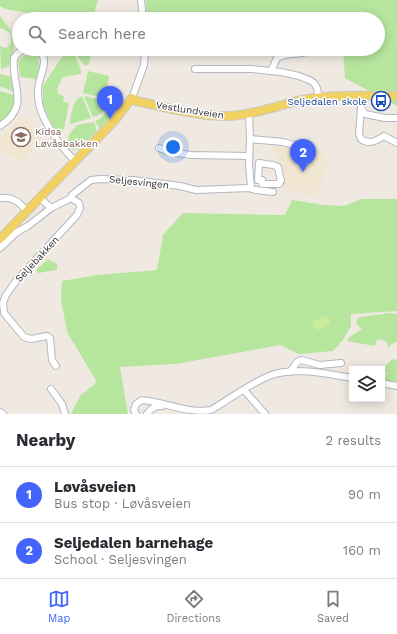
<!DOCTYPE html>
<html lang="en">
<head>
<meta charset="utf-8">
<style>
	:root { --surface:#fff; --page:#f7f7f7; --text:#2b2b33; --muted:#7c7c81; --line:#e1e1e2; --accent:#4264fb }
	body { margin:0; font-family:"Work Sans",sans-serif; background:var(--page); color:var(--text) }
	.controls { position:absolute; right:12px; bottom:12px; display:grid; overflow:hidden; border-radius:0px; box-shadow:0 2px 10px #0003 }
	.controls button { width:36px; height:36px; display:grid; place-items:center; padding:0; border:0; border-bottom:1px solid var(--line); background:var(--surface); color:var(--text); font:20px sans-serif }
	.you { position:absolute; left:173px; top:147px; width:14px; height:14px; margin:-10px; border:3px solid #fff; border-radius:50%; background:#1a73e8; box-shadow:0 0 0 6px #1a73e833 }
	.badge { display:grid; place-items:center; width:26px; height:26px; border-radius:50%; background:var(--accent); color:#fff; font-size:13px; font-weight:700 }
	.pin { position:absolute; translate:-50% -33px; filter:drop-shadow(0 1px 2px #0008) }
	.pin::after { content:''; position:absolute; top:21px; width:14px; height:12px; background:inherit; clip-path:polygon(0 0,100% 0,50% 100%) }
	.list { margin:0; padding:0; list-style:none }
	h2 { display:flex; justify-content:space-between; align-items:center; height:52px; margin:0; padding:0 16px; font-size:17px }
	h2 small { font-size:13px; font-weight:400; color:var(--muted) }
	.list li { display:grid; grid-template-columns:26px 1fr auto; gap:12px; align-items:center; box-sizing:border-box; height:56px; padding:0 16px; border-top:1px solid var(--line) }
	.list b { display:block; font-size:15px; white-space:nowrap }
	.list p { margin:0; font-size:13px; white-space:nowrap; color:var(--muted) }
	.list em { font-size:13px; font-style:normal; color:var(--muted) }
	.icon { flex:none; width:22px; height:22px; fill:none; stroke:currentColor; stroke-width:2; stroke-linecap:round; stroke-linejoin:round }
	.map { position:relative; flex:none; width:397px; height:414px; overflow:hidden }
	.search { position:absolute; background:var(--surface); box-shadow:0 2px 10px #0003; left:12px; right:12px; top:12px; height:44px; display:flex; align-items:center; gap:10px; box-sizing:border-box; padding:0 14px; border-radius:22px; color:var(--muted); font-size:15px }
	.sheet { height:164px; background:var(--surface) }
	nav { display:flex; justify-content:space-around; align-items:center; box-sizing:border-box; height:56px; border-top:1px solid var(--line); background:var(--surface); font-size:11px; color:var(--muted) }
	nav a { display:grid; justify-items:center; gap:2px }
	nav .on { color:var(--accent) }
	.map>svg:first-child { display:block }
	.education { fill:#f0e6d1 }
	.green { fill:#b6e59e }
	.pitch { fill:#c9ec9a }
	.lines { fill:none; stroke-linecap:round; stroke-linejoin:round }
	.minor-casing { stroke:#b4b7c1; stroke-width:8 }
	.major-casing { stroke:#c9c9c9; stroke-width:10 }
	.minor { stroke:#fff; stroke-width:6 }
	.major { stroke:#f2d163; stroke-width:8 }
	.labels { text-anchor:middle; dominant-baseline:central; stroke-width:3; stroke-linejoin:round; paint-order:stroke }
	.transit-label { font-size:10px; fill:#164399; stroke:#fff; text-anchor:end }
	.street-label { font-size:10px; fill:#2e2e2e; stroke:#fff }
	.education-label { font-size:10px; fill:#785e54; stroke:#fff; text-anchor:start }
</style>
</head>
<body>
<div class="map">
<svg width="397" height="414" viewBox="0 0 397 414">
	<rect width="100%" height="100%" fill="#efe9e1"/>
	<g class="education">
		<path d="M24,115L42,136L25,162L5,155L0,149V139Z"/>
		<path d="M271,146H285L295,149L317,148L321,154L325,157L329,162L316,197L286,190L283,186L279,185L281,166L279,162L277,163Z"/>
	</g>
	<g class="green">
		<path d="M0,0H98L92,19H57V13L52,12L48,17L6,9L0,6Z"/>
		<path d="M146,0H397V106L345,78L343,49H378V19H147Z"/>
		<path d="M0,16L13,33L14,49L9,66L1,69L0,46L6,48L11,43V33L0,28Z"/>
		<path d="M67,49H73C74,57 82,67 81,74L63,77L57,89L58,94L64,96L63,102L69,103L64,129L57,132L52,124L43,105V86Z"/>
		<path d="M76,49H92L89,64L85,66L77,56Z"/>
		<path d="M30,52L38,56L40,67L36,79L20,77L18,60Z"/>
		<path d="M88,71L109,76L105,98L83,93Z"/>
		<path d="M0,74L12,77L14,92L0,86Z"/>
		<path d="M0,91L15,95L11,117L0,122Z"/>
		<path d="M82,96L91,118L70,124C71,114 72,100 82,96Z"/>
		<path d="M84,96L109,101C106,110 102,115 93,117Z"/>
		<path d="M113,103L120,105L100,129L95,121L100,119Z"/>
		<path d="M94,122L97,131L79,149L73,150L68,147L69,135L77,125Z"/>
		<path d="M361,199H397V311L351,314V326L343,340L333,351L299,354L280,345L176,364L120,367L128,414H71L80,396L97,382L67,332L61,299L62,281L97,275L157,270L163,235L183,213L278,215H285L292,200L324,205L344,206Z"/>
		<path d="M48,259L57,264V270L38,273L36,270Z"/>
		<path d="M389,313L397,314V343L395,342L387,348L388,343L386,342V341L377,339L375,346L347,341L348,338L362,329L356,323L357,319L361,317Z"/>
		<path d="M392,359L397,360V383L382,379V377H386L387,372H384L385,366Z"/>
	</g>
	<path class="pitch" d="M326,315L331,324L316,331L312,322Z"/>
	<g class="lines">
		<defs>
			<g id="minor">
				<path d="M141,0L143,19"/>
				<path d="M36,49C49,56 43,68 40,79C38,84 38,90 38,95C38,117 60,146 75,161"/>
				<path d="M195,69H252L281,72L299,76L309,80L314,83L317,88L319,98"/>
				<path d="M271,71L277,58L284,55L303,53"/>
				<path d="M361,96V108L365,114L385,118H397"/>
				<path d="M132,98L144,65L145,49"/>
				<path d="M361,108L359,134L361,139C369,145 376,141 384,136L397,143"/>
				<path d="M249,113L250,139L249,164L251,188"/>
				<path d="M0,126C31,106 11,86 14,58L17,54L24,49"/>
				<path d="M250,139L283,142L301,147"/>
				<path d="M159,148L170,152L191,155L249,156"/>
				<path d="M259,163L273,165L278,167L281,181H280L279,184H262V180H258Z"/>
				<path d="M0,198C12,196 19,202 27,211"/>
				<path d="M40,198L51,208L71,198L72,195L91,180L100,179L133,180L180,186L196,190L249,188L255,190L273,192"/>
				<path d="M0,248L17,232L28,226L51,208"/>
				<path d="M56,366L52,360L50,338L47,336L31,339L24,337L4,313L3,303L6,295L16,281L77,215L80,208L79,203L71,198"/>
				<path d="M290,372L297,362L301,360L320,365L341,363"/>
				<path d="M382,383L397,386"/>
				<path d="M51,389L62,404L65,414"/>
				<path d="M244,390L265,414"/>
				<path d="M0,412L3,414"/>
				<path d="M136,414L134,410L136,404L142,400C165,402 187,414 211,410C230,399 249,384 269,376C293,366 327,374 352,378"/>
				<path d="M147,414C151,408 155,406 162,406"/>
			</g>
			<path id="major" d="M0,239L115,120L132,98L136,101C165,107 201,117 230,116C254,115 279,105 302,100C333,94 366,96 397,96"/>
		</defs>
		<use href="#minor" class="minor-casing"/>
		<use href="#major" class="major-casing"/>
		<use href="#minor" class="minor"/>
		<use href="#major" class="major"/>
	</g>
	<defs>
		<symbol id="bus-ring" viewBox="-11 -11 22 22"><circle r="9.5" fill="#fff" stroke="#1a4fb4" stroke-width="1.5"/><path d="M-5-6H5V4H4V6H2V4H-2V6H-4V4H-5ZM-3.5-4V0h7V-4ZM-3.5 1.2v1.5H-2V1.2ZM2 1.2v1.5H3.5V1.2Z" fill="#1a4fb4"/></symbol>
		<symbol id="school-ring" viewBox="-11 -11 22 22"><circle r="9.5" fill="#fff" stroke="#8d6e63" stroke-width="1.5"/><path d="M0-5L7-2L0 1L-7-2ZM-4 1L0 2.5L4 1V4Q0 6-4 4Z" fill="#8d6e63"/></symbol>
	</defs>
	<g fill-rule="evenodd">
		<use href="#bus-ring" x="370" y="90" width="22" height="22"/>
		<use href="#school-ring" x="10" y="126" width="22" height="22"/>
	</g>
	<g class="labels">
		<g class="transit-label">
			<text x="367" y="101">Seljedalen skole</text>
		</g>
		<g class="street-label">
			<text transform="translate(190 110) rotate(9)">Vestlundveien</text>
			<text transform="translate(139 182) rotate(6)">Seljesvingen</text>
			<text transform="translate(37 259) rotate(-47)">Seljebakken</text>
		</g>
		<g class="education-label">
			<text x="35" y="131">Kidsa<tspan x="35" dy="12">Løvåsbakken</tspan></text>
		</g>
	</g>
</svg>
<div class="controls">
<button><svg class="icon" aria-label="layers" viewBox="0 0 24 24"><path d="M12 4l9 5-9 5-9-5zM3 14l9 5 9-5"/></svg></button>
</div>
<div class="you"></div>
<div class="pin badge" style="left:110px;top:119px">1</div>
<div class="pin badge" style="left:303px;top:172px">2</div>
<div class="search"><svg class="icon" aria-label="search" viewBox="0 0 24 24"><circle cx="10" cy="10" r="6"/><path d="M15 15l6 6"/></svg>Search here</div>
</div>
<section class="sheet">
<h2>Nearby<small>2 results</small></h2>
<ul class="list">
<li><span class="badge">1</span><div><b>Løvåsveien</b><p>Bus stop · Løvåsveien</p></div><em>90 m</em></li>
<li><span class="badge">2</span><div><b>Seljedalen barnehage</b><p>School · Seljesvingen</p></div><em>160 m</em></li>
</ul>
</section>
<nav>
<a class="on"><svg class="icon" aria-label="map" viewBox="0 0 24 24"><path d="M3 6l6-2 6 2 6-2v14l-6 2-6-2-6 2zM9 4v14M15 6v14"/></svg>Map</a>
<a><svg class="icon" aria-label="directions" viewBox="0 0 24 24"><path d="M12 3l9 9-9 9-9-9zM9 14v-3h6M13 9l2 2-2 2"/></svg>Directions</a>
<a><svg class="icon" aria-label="saved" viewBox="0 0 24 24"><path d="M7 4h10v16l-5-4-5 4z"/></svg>Saved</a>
</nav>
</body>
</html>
